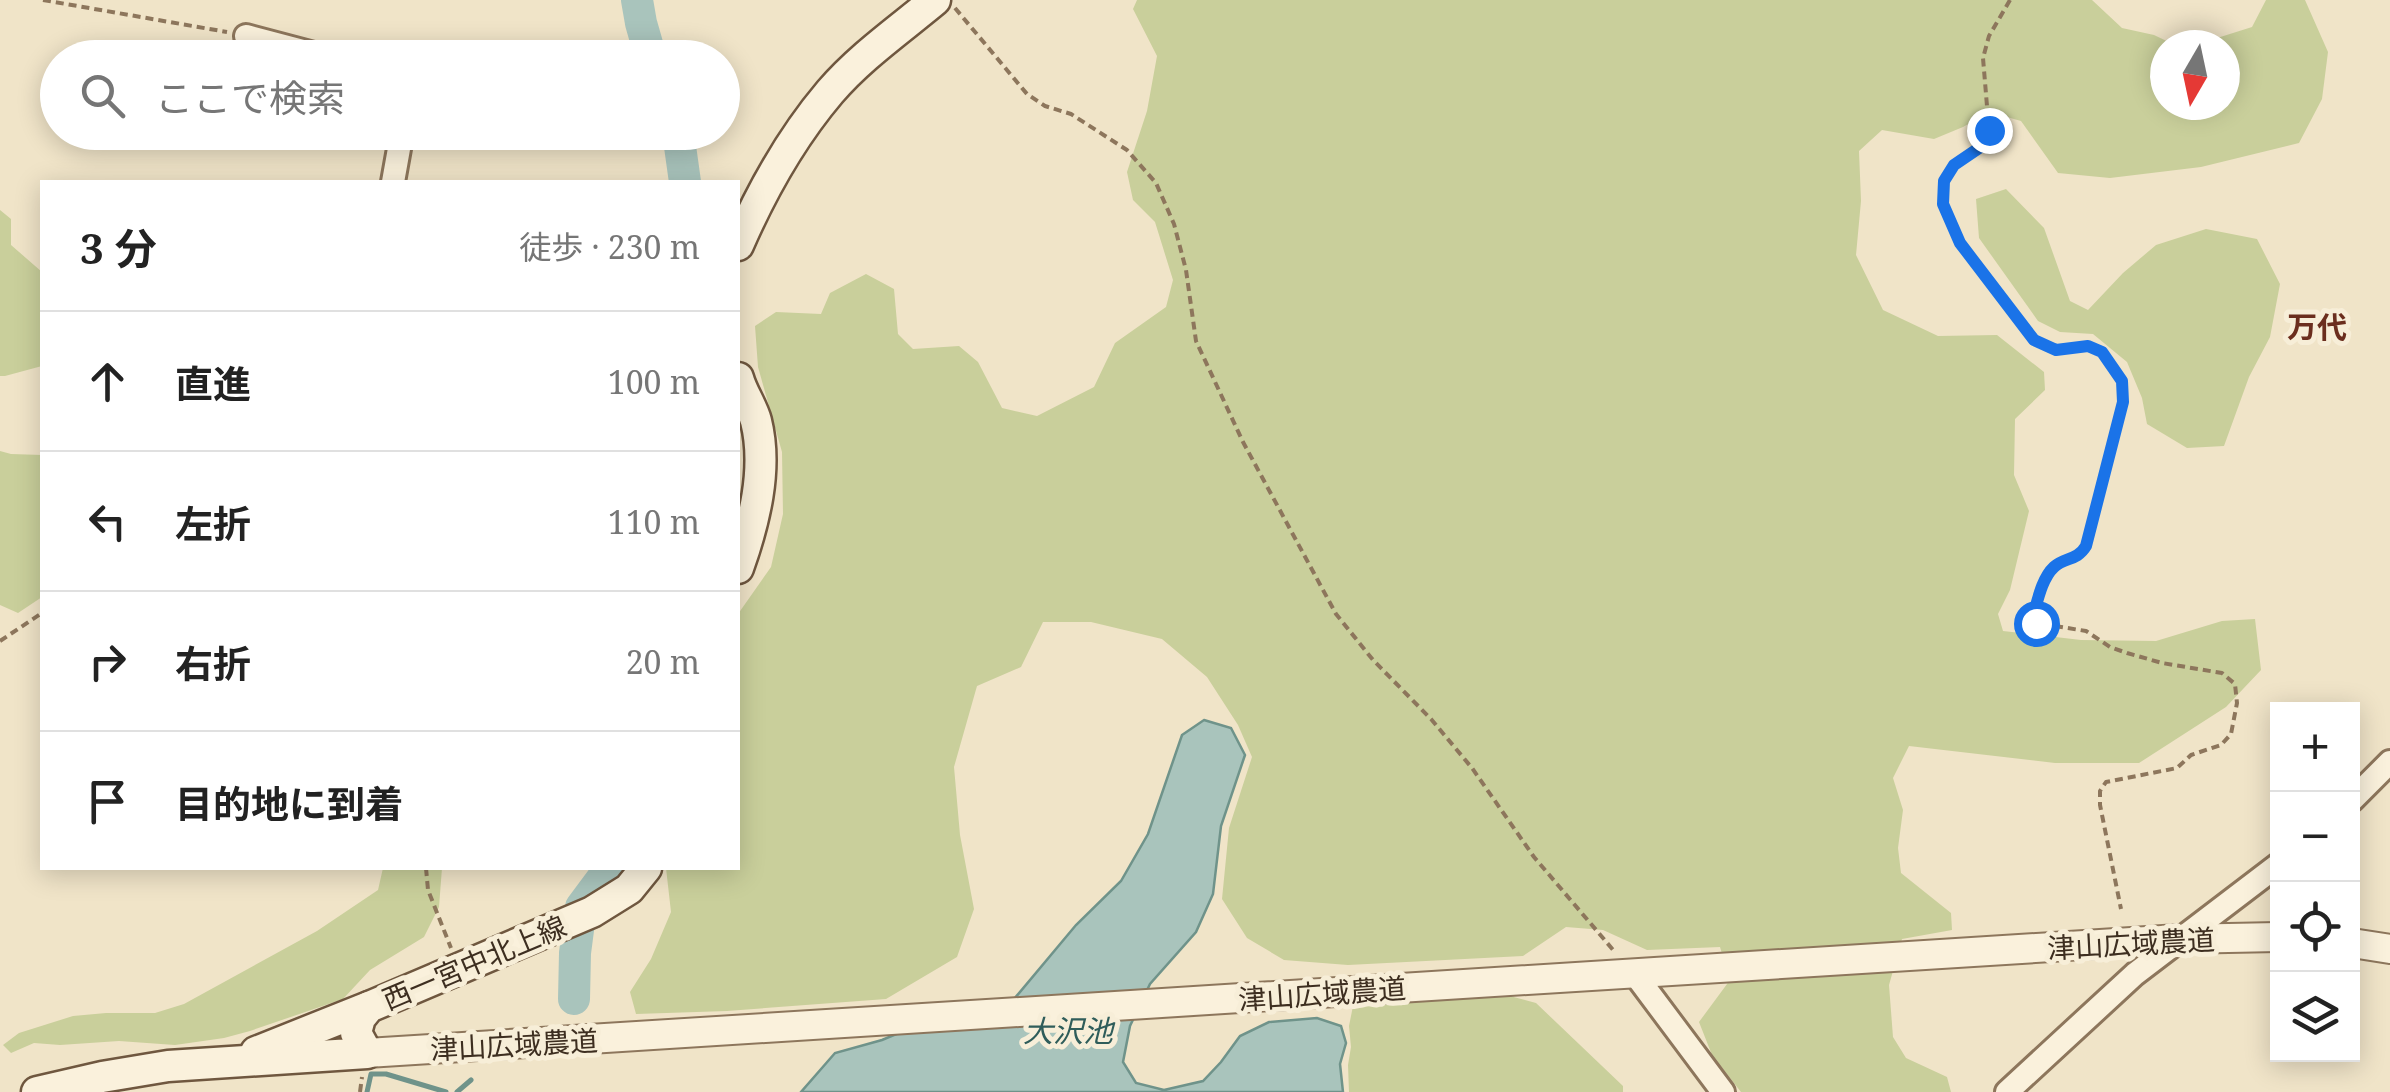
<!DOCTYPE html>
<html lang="ja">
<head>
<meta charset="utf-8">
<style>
	:root { --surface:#fff; --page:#f6f6f6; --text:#222; --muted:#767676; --line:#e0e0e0 }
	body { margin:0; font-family:"Noto Serif","Noto Sans JP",serif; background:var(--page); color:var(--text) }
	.controls { position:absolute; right:30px; bottom:30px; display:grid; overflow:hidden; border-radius:0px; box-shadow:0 5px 25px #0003 }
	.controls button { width:90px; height:90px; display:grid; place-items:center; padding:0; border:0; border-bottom:2px solid var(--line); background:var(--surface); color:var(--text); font:50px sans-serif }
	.compass { position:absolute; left:2150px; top:30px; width:90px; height:90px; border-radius:50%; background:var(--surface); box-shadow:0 5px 25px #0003; rotate:189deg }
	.stop { position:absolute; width:30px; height:30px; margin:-22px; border:8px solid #1a73e8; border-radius:50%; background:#fff }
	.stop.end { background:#1a73e8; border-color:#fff; box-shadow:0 2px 10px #0008 }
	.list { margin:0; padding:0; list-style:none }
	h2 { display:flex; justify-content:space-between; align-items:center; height:130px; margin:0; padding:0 40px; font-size:42px }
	h2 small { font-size:32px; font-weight:400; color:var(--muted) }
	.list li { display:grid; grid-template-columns:65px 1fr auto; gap:30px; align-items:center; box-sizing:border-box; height:140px; padding:0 40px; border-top:2px solid var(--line) }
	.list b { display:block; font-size:38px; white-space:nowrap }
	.list em { font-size:32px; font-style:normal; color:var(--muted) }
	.icon { flex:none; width:55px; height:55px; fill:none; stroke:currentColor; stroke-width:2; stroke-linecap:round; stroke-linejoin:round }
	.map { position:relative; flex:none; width:2390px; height:1092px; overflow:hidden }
	.search { position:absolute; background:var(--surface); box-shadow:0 5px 25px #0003; left:40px; top:40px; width:700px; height:110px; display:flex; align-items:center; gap:25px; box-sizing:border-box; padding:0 35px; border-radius:55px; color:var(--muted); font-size:38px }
	.panel { position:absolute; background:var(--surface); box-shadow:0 5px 25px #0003; left:40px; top:180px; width:700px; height:690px; border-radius:0px }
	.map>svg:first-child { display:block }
	.green { fill:#c9cf9b }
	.water { fill:#a9c4bc; stroke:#6f938a; stroke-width:2.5 }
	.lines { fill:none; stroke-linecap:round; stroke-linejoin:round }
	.stream { stroke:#6f938a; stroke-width:5 }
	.river { stroke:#a9c4bc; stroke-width:32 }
	.minor-casing { stroke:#8d765c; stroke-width:28 }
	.tertiary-casing { stroke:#8d765c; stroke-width:32 }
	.secondary-casing { stroke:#6f573f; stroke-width:35 }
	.path { stroke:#8d765c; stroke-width:4; stroke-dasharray:8 5; stroke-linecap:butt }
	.minor { stroke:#faf1dc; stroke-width:22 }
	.tertiary { stroke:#faf1dc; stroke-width:28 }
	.secondary { stroke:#faf1dc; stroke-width:30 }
	.route { stroke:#1a73e8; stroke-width:12 }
	.labels { text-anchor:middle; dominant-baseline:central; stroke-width:10; stroke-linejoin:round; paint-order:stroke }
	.street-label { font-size:28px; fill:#3d2e20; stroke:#f7eed8 }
	.neighbourhood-label { font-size:30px; font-weight:bold; fill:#6b2e1e; stroke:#f7eed8 }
	.water-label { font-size:30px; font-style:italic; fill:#2f5d5a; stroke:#f7eed8 }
</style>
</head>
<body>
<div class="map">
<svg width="2390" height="1092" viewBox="0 0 2390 1092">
	<rect width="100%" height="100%" fill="#f0e4c8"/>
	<g class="green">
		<path d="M1137,0H2092L2122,28L2154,35L2175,45H2165V105H2225V45H2195L2252,27L2266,0H2305L2328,52L2322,99L2299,143L2201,167L2110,178L2058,173L2021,121L1989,112L1963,127L1934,139L1882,130L1859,151L1861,201L1856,255L1883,310L1938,336L1997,335L2044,372L2045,390L2015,419L2014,475L2029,511L2010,590L1998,614L2003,631L2081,640L2156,641L2222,621L2255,619L2261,670L2226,707L2139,763H2055L1909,746L1893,778L1903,810L1898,848L1901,873L1951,913L1952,930L1902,939L1889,985L1893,1037L1906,1058L1947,1077L1951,1092H1741L1712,1055L1699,1022L1730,980L1720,947L1647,950L1603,930L1566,927L1523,956L1348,965L1284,960L1247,938L1222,899L1229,828L1252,757L1238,725L1207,677L1162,639L1091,622H1043L1021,667L977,686L954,767L960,835L974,909L957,957L886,999L727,1011L636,1014L630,992L651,959L671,912L666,868H738V614L771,567L783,514L782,452L758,367L755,326L776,312L821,314L830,293L866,274L894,289L898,334L913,349L959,346L978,362L1002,408L1037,416L1094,387L1115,343L1166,307L1173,280L1155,222L1133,200L1127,172L1147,111L1157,56L1133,9Z"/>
		<path d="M2006,189L2044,228L2070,301L2088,310L2123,273L2156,245L2206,229L2257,239L2280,284L2270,337L2249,377L2224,446L2187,448L2147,424L2142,398L2127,362L2093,334L2060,332L2038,321L1979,238L1976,199Z"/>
		<path d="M0,210L11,219V245L42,272V366L5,376H0Z"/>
		<path d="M0,451L11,454L42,455V597L18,613L0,605Z"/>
		<path d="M383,868H442L439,907L424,937L370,970L343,999L250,1031L224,1038L175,1045L119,1041L60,1045L34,1043L11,1053L3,1045L19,1033L73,1016L106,1013H155L184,1004L317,931L378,890Z"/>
		<path d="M1506,995L1536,1003L1623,1086V1092H1349L1348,1065L1351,1047L1349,1026L1353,1006Z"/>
	</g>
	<path class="water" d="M1204,720L1231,728L1245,755L1221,826L1213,894L1196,932L1150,984L1130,1026L1123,1062L1136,1083L1164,1090L1203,1081L1221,1062L1240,1036L1269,1022L1317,1018L1341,1026L1346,1043L1340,1064L1343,1092H801L835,1053L882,1040L906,1030L994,1023L1076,925L1121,881L1148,834L1182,735Z"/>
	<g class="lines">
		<g class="stream">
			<path d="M367,1092L371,1074H386L446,1092"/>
			<path d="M457,1092L471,1080"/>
		</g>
		<g class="river">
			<path d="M637,0L641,23L651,58"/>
			<path d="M678,132L685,182"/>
			<path d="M574,999L575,953L581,907L610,868"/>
		</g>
		<defs>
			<g id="minor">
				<path d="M246,36L329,58"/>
				<path d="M393,182L402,132"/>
				<path d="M2352,800L2390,762"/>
				<path d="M1634,973L1723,1092"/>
				<path d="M2007,1092L2135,974L2278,865"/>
			</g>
			<g id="tertiary">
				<path d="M2352,943L2390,949"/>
				<path d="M367,1053L2179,939L2278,937"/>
			</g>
			<g id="secondary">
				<path d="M738,245C762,190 791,138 830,92C860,57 899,30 935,0"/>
				<path d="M738,378C742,393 752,406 756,421C768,469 754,523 738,568"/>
				<path d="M256,1052L369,1007"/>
				<path d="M37,1092L102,1077L168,1066L367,1053L356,1033L360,1018L369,1007L592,912L629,889L646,868"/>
			</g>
		</defs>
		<use href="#minor" class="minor-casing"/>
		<use href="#tertiary" class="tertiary-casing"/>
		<use href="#secondary" class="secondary-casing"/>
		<g class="path">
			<path d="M43,0L227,32"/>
			<path d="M2010,0L1989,36L1983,58L1989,130L1982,146L1954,165L1943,181V204L1960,243L2034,341L2055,350L2089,346L2102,353L2121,381L2123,403L2086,546C2076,562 2065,556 2053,567C2041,579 2037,605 2032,620L2036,623L2086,631L2110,647L2127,653L2162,663L2222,673L2235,684L2237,703L2231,734L2221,745L2191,755L2177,768L2106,782L2100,791V805L2121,909"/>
			<path d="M955,8L1027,94L1045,106L1071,114L1127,150L1156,183L1174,224L1186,270L1196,341L1243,442L1336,614L1373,660L1431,719L1472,768L1534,857L1614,951"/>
			<path d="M0,641L42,613"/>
			<path d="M426,868L428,890L451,948"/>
			<path d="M360,1092L362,1077"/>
		</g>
		<use href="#minor" class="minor"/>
		<use href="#tertiary" class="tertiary"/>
		<use href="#secondary" class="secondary"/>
	</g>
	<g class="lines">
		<path class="route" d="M1989,130L1982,146L1954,165L1944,181L1943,204L1960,243L2034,340L2056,350L2088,346L2102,352L2122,381L2123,402L2086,546C2077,561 2065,557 2054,567C2041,579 2037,604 2032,620L2036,623"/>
	</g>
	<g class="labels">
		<g class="street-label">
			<text transform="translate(2131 943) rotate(-3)">津山広域農道</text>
			<text transform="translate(474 962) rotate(-23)">西一宮中北上線</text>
			<text transform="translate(1322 993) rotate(-4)">津山広域農道</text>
			<text transform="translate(514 1044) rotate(-3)">津山広域農道</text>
		</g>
		<g class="neighbourhood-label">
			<text x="2317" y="326">万代</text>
		</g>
		<g class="water-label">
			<text x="1068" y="1030">大沢池</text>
		</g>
	</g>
</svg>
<div class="controls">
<button>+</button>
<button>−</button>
<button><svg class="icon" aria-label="locate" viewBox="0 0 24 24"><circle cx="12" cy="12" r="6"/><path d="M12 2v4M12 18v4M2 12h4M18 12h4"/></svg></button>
<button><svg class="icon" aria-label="layers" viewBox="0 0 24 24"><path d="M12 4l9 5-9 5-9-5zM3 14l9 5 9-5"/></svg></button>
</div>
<svg class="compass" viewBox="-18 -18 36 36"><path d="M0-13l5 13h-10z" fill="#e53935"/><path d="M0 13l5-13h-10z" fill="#767676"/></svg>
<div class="stop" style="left:2036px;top:623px"></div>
<div class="stop end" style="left:1989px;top:130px"></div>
<div class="search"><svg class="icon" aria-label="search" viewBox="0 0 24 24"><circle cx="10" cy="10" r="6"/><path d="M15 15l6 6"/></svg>ここで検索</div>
<section class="panel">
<h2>3 分<small>徒歩 · 230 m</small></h2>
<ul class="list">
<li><svg class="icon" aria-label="ahead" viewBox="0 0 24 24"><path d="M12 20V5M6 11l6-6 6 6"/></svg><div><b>直進</b></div><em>100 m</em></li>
<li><svg class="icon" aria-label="left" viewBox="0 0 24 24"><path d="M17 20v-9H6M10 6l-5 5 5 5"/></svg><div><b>左折</b></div><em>110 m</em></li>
<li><svg class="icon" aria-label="right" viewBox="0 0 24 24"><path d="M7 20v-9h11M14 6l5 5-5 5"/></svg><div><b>右折</b></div><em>20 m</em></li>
<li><svg class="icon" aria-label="arrive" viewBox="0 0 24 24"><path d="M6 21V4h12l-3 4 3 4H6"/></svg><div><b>目的地に到着</b></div></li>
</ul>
</section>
</div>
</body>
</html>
